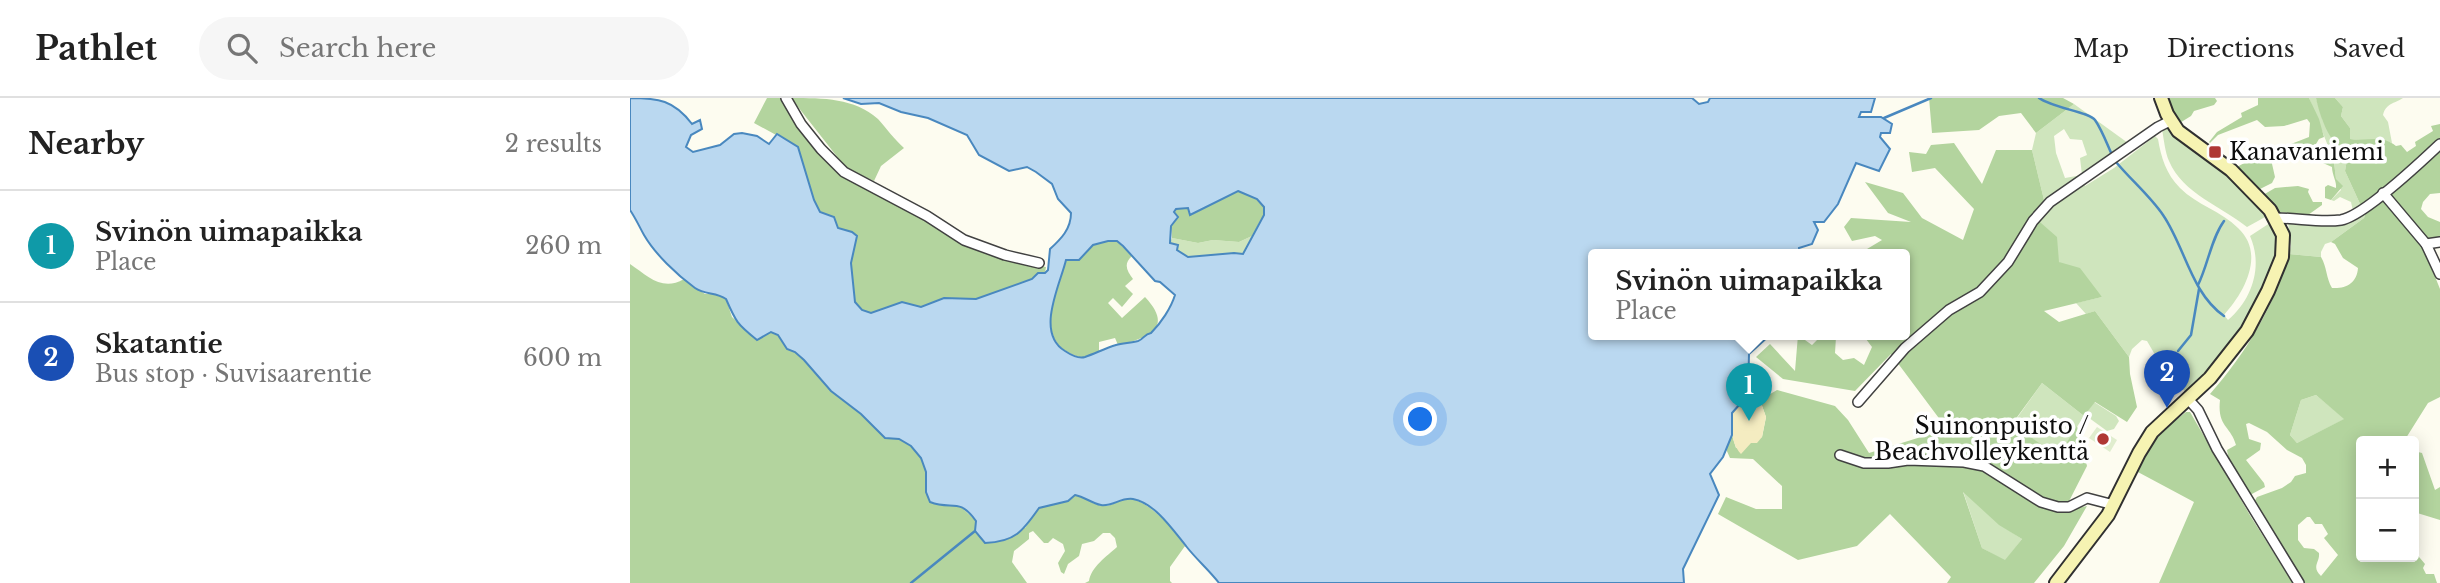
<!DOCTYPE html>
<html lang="en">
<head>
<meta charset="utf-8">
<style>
	:root { --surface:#fff; --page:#f6f6f6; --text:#222; --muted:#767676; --line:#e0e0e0; --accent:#d93025 }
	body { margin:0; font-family:"Libre Baskerville",serif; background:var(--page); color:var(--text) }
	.controls { position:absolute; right:21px; bottom:21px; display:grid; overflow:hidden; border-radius:7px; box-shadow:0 4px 18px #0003 }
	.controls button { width:63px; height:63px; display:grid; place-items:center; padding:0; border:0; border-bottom:2px solid var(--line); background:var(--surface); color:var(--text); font:35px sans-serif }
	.you { position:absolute; left:791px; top:322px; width:24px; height:24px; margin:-18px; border:5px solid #fff; border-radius:50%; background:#1a73e8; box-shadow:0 0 0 10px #1a73e833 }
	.badge { display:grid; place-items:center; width:46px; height:46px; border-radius:50%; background:var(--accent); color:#fff; font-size:23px; font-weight:700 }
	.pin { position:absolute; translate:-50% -58px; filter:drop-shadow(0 2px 4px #0008) }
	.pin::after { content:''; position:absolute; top:37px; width:24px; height:21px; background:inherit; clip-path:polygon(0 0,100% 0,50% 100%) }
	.popup { position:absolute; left:958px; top:151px; width:322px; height:91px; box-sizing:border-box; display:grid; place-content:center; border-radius:7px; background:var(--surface); filter:drop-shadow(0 2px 5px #0005); font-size:23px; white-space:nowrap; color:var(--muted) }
	.popup b { font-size:26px; color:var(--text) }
	.popup::after { content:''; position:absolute; left:50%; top:100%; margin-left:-14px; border:14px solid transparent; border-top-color:var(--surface) }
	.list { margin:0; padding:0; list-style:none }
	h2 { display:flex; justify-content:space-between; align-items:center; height:91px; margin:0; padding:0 28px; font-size:30px }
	h2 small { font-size:23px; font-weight:400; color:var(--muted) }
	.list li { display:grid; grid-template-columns:46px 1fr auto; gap:21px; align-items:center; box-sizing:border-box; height:112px; padding:0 28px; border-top:2px solid var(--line) }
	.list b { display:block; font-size:26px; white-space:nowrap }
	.list p { margin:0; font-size:23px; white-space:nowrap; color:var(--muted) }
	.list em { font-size:23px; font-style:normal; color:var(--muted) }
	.icon { flex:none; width:38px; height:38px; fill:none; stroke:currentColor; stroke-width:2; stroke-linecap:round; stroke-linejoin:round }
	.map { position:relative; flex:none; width:1810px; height:485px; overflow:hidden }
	header { display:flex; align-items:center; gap:42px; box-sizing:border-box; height:98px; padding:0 35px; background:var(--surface); border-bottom:2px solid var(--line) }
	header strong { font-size:33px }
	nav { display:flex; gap:38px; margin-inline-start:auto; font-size:24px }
	.search { width:490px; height:63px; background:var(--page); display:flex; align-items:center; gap:18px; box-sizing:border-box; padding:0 24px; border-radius:38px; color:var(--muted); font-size:26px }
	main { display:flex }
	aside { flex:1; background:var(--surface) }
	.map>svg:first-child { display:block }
	.green { fill:#cfe5bd; fill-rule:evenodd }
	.forest { fill:#b3d49e; fill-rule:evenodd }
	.sand { fill:#f4ecc1 }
	.pitch { fill:#e0edce }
	.water { fill:#bad8f0; stroke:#4988bf; stroke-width:2; fill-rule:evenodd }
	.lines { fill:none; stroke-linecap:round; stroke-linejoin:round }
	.stream { stroke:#4988bf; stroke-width:2.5 }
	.street-casing { stroke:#414141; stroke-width:12 }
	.secondary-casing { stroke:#303030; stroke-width:16 }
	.street { stroke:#fff; stroke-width:9 }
	.secondary { stroke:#f6f3b2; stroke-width:12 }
	.poi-dot { fill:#af3734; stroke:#fff; stroke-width:2.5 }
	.labels { text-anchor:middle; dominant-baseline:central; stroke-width:7; stroke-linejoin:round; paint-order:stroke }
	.poi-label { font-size:23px; fill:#0e0e0e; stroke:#fff; text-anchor:start }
</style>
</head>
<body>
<header>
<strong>Pathlet</strong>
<div class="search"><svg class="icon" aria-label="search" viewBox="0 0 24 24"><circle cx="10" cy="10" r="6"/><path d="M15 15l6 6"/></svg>Search here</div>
<nav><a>Map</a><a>Directions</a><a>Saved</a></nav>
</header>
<main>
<aside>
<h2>Nearby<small>2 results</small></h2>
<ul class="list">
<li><span class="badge" style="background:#0f9aa8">1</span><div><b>Svinön uimapaikka</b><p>Place</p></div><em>260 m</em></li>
<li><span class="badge" style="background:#1a4fb4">2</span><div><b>Skatantie</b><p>Bus stop · Suvisaarentie</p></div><em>600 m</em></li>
</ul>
</aside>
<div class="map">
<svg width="1810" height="485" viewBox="0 0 1810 485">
	<rect width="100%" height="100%" fill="#fdfcf0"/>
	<g class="green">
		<path d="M1679,0H1686L1693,23L1715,54L1717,62L1715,73L1731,108L1723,113L1721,104L1710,99L1704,103L1701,102L1711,92L1706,82L1704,63Z"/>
		<path d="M1705,0H1773C1764,6 1756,5 1753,17L1758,24L1762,45C1743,39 1736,44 1720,41V30L1711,18L1713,9Z"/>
		<path d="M1444,6L1498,45L1452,77L1455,88L1484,70L1525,38L1528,41C1531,59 1536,76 1550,90C1567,107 1591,113 1608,130C1636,156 1614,195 1594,217L1598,222C1623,201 1633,167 1620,138L1643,123C1646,131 1650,141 1649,150C1648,164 1639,178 1633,190C1611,234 1592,261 1556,295L1524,255L1517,243L1512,242L1502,251L1499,259L1465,213L1456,216L1446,205L1472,199L1429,164L1403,118L1414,102L1402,52L1406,35ZM1434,31L1440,41L1452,42L1457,57L1450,60L1452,77L1435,80L1426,55L1424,38Z"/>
		<path d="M1537,30L1552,44L1590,70L1636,115L1637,118L1617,129C1591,108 1553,96 1539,63C1535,54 1534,42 1532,31Z"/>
		<path d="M1736,114L1734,120L1701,144L1695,146L1691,154V159L1659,156L1661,148L1658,124C1694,124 1703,138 1736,114Z"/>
		<path d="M622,138L627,145L625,162L556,163L540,145L542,140L568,145L583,142L609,144Z"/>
		<path d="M1412,285L1454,318L1428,358L1382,327Z"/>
		<path d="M1686,297L1715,321L1667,345L1660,337L1671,302Z"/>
		<path d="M1464,304L1486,318L1489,323L1484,331L1477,333L1455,317Z"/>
		<path d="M1333,393L1369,426L1392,441L1375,463L1352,450Z"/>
	</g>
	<g class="forest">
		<path d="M137,0H153L165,25L210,76L294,121L330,145L369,160L416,169L415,175H408L402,181L346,201L314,200L291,209L272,204L241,215L232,212L225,204L221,165L227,138L222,134L208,130L203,119L190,114L184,102L168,49L124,25Z"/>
		<path d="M161,0C194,0 224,0 248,21C257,31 264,41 274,50L251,68L244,83L216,70Z"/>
		<path d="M1299,0H1433L1444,6L1406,35L1391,15L1369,18L1349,32L1302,35Z"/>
		<path d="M1538,0H1585L1587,3L1584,7L1564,13L1561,18L1548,26L1538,6Z"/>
		<path d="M1628,0H1679L1689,21L1694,39L1689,41L1686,46L1673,51V58L1664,60L1660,54L1649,53L1650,47L1661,46L1679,39L1680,25L1677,21L1654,28L1635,29L1627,22L1588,37L1580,45L1579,44L1587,34L1612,19L1611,15L1628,7Z"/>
		<path d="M1686,0H1705L1713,9L1711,18L1720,30V41C1736,44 1751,36 1766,48L1771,47L1777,54L1786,48L1785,44L1803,33L1801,28L1810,26V44L1731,108L1715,73L1717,62L1715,54C1699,44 1690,19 1686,0Z"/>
		<path d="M1324,45L1352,86L1366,52H1402L1414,102L1403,118L1427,139L1429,164L1450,170L1472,199L1414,213L1429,224L1465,213L1499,259L1500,276L1507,309L1497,324L1465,304L1454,318L1412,285L1382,326L1428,358L1447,328L1457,368L1434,413L1457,408L1434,448L1404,485H1317L1321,479L1260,416L1227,448L1168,462L1088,416L1096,399L1126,411H1152V388L1123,361L1100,360L1096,351L1102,337L1106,350L1132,339L1136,319L1130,302L1147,292L1205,308L1218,322L1239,355L1317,331L1261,256L1225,293L1153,281L1126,259L1140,246L1165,273L1168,237L1182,247L1192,237L1206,239L1205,255L1213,262L1224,260L1234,267L1242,249L1233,237H1275V157H1237V151L1252,142L1245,138L1222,143L1214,129L1221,120L1281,124L1258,115L1235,84L1273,95L1292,120L1333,142L1344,111L1305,70L1282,74L1279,54L1296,56L1301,47ZM1333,394L1369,427L1392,441L1375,462L1352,450Z"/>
		<path d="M1698,49L1704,64L1706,81L1713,88L1701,102L1695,100V89L1698,87L1706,90C1707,84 1702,77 1702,69L1693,65L1691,59L1696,55L1695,51Z"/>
		<path d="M1810,52V95L1800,96L1793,104L1791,111L1798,119L1810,124V140L1798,142L1781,120L1758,96Z"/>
		<path d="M1635,54L1640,57L1645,79L1642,85L1628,92L1605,70Z"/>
		<path d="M1668,88L1679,91L1678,94L1683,104H1692V107L1678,117L1648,114L1633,97L1645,90Z"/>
		<path d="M608,93L627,101L634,109V116L622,138L609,144L583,142L568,145L542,140L541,128L546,111L558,110L561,117Z"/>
		<path d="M1751,103L1754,104L1792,146L1810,191V299L1798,305L1776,340L1778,343H1731V459H1784V453L1795,466L1793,470L1796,476H1804L1807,485H1673L1624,404L1627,399L1652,390L1661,384L1665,378L1676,375V367L1672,360L1657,352L1637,334L1619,325L1616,326L1619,341L1631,345L1630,352L1616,362L1634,385L1635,389L1620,397L1599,363L1597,352L1606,347C1601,328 1587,329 1590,302L1580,296C1617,254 1643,210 1659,156L1691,159C1697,169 1696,180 1702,190C1716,191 1727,185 1728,170L1713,160L1705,146L1701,144L1734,120L1736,114ZM1686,297L1714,321L1667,345L1660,337L1671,302ZM1677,419H1680L1685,426H1692L1698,436L1694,440L1708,457L1691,478C1681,468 1690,465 1689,455L1684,451L1674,450L1668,442V427Z"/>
		<path d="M479,143H487L502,158C493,166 497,173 503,181L495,188L503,196L492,209L483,200L478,205L492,220L515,199C545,231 517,240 488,247L485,240L469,244V253L452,260C399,244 428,199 436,161L449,162L463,147Z"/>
		<path d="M0,166C18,178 32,194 54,181L75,196H86L96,201L102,219L127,242L141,234L148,237L157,251L165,254L174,262L201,293L231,316L255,340L269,341L281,348L292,360L296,374V394L306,406L329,407L346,423L395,430L409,410L438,403L445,397C456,399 465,409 476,408C485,407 493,399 502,401C521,405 545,432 555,448L540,469V483L542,485H455L459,483C461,469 477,458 487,449L485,440L480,435H473L464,443L452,446L449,458L438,466L434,476L431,474L428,465L435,453L433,446L423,440L418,445H414L403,433L399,435V441L384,453L382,464L397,485H0Z"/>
		<path d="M1556,314H1560L1621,419L1663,485H1529L1564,404L1506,373L1527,337Z"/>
		<path d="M1784,353L1792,355L1805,392L1810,389V422L1784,414Z"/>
	</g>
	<path class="sand" d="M1128,283L1132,288L1130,302L1136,319L1132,339L1127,345H1121L1111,356C1100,344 1102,329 1102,315L1118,298V290Z"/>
	<path class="pitch" d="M1467,329L1487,342L1480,354L1459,340Z"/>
	<path class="water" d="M0,0C28,0 44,2 62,26L70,22L72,31L61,37L56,49L63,54L90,47L104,36L112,35L127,38L139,46L147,36L168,49L184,102L190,114L204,119L208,130L222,134L227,138L221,165L225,204L232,212L241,215L272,204L291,209L314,200L346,201L402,181L408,175H415L418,172L420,151C431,141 441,131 441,115L428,101L422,86L406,74L397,69L379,73L349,57L337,37L298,20L271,14L249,5L231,6L213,0H1062L1069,6L1078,4L1080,0H1245L1241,14H1231L1229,19H1251L1262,26L1260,35H1251L1250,39L1260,51L1249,73L1226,65L1208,106L1194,124H1184L1188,132L1182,146L1169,150L1170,157H963V237H1140L1119,256L1118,297L1102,315V337L1093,359L1080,376L1089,397L1053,471L1054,485H589C579,472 566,461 556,448C543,432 525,405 503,401C491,399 482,409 471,407C461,405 455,399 445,397L438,403L409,410C393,433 385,444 355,445L345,433L346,423C328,398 322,413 300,404L296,394V374L291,360L281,348L269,341L255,340L231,316L201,293L174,262L165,254L157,251L148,237L141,234L127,242C107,226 106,224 96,201C86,194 75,197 65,190C47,177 25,156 14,137C9,128 6,121 0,112ZM608,93L627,101L634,109V117L613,156L604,155L558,159L547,152L548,147L540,145L541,128L548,119L544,114L546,111L558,110L560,117ZM478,143H487L493,148L525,183L530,184L545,197C541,210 531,225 521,235C514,236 514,241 508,243C501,245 493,245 486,247C476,250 466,255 455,259C448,261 441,257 435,253C405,235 430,187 436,162H449L463,147Z"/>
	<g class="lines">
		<g class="stream">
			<path d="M1409,0C1423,10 1459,14 1465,22C1472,32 1477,46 1482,57"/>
			<path d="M1254,20L1301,0"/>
			<path d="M1486,64C1501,82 1520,98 1533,117C1555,149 1561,195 1594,218"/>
			<path d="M1568,187C1578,167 1581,141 1594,123"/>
			<path d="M1548,253L1561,237L1569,191"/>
			<path d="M281,485L345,433"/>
		</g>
		<defs>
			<g id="street">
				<path d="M156,0L171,26L191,51L214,74L297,118L334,142L375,157L409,165"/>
				<path d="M1753,95L1796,146L1810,176"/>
				<path d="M1646,120C1668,120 1691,125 1711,122C1734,118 1792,63 1810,46"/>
				<path d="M1796,146L1810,144"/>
				<path d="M1558,301L1568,312L1587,351L1669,485"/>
				<path d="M1228,304L1275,250L1319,212L1350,194L1378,164L1403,123L1420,104L1528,29L1540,23"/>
				<path d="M1210,357L1234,365H1258L1278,362L1334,364L1354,368L1411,404L1428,409H1439L1457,400L1484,407"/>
			</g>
			<path id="secondary" d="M1426,485L1478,417L1509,355L1522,334L1580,280L1617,233L1638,193L1652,159L1653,137L1640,112L1601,72L1548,33L1537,16L1531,0"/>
		</defs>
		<use href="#street" class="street-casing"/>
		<use href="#secondary" class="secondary-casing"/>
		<use href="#street" class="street"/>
		<use href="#secondary" class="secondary"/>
	</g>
	<g class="poi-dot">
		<rect x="1578" y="47" width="14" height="14" rx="3.5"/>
		<circle cx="1473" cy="341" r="7"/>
	</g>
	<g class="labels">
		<g class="poi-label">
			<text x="1599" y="54">Kanavaniemi</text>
			<text x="1459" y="328" text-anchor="end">Suinonpuisto /<tspan x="1459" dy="26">Beachvolleykenttä</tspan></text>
		</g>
	</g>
</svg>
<div class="controls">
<button>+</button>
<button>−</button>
</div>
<div class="you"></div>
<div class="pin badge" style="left:1119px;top:323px;background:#0f9aa8">1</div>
<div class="popup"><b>Svinön uimapaikka</b>Place</div>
<div class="pin badge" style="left:1537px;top:310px;background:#1a4fb4">2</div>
</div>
</main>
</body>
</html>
